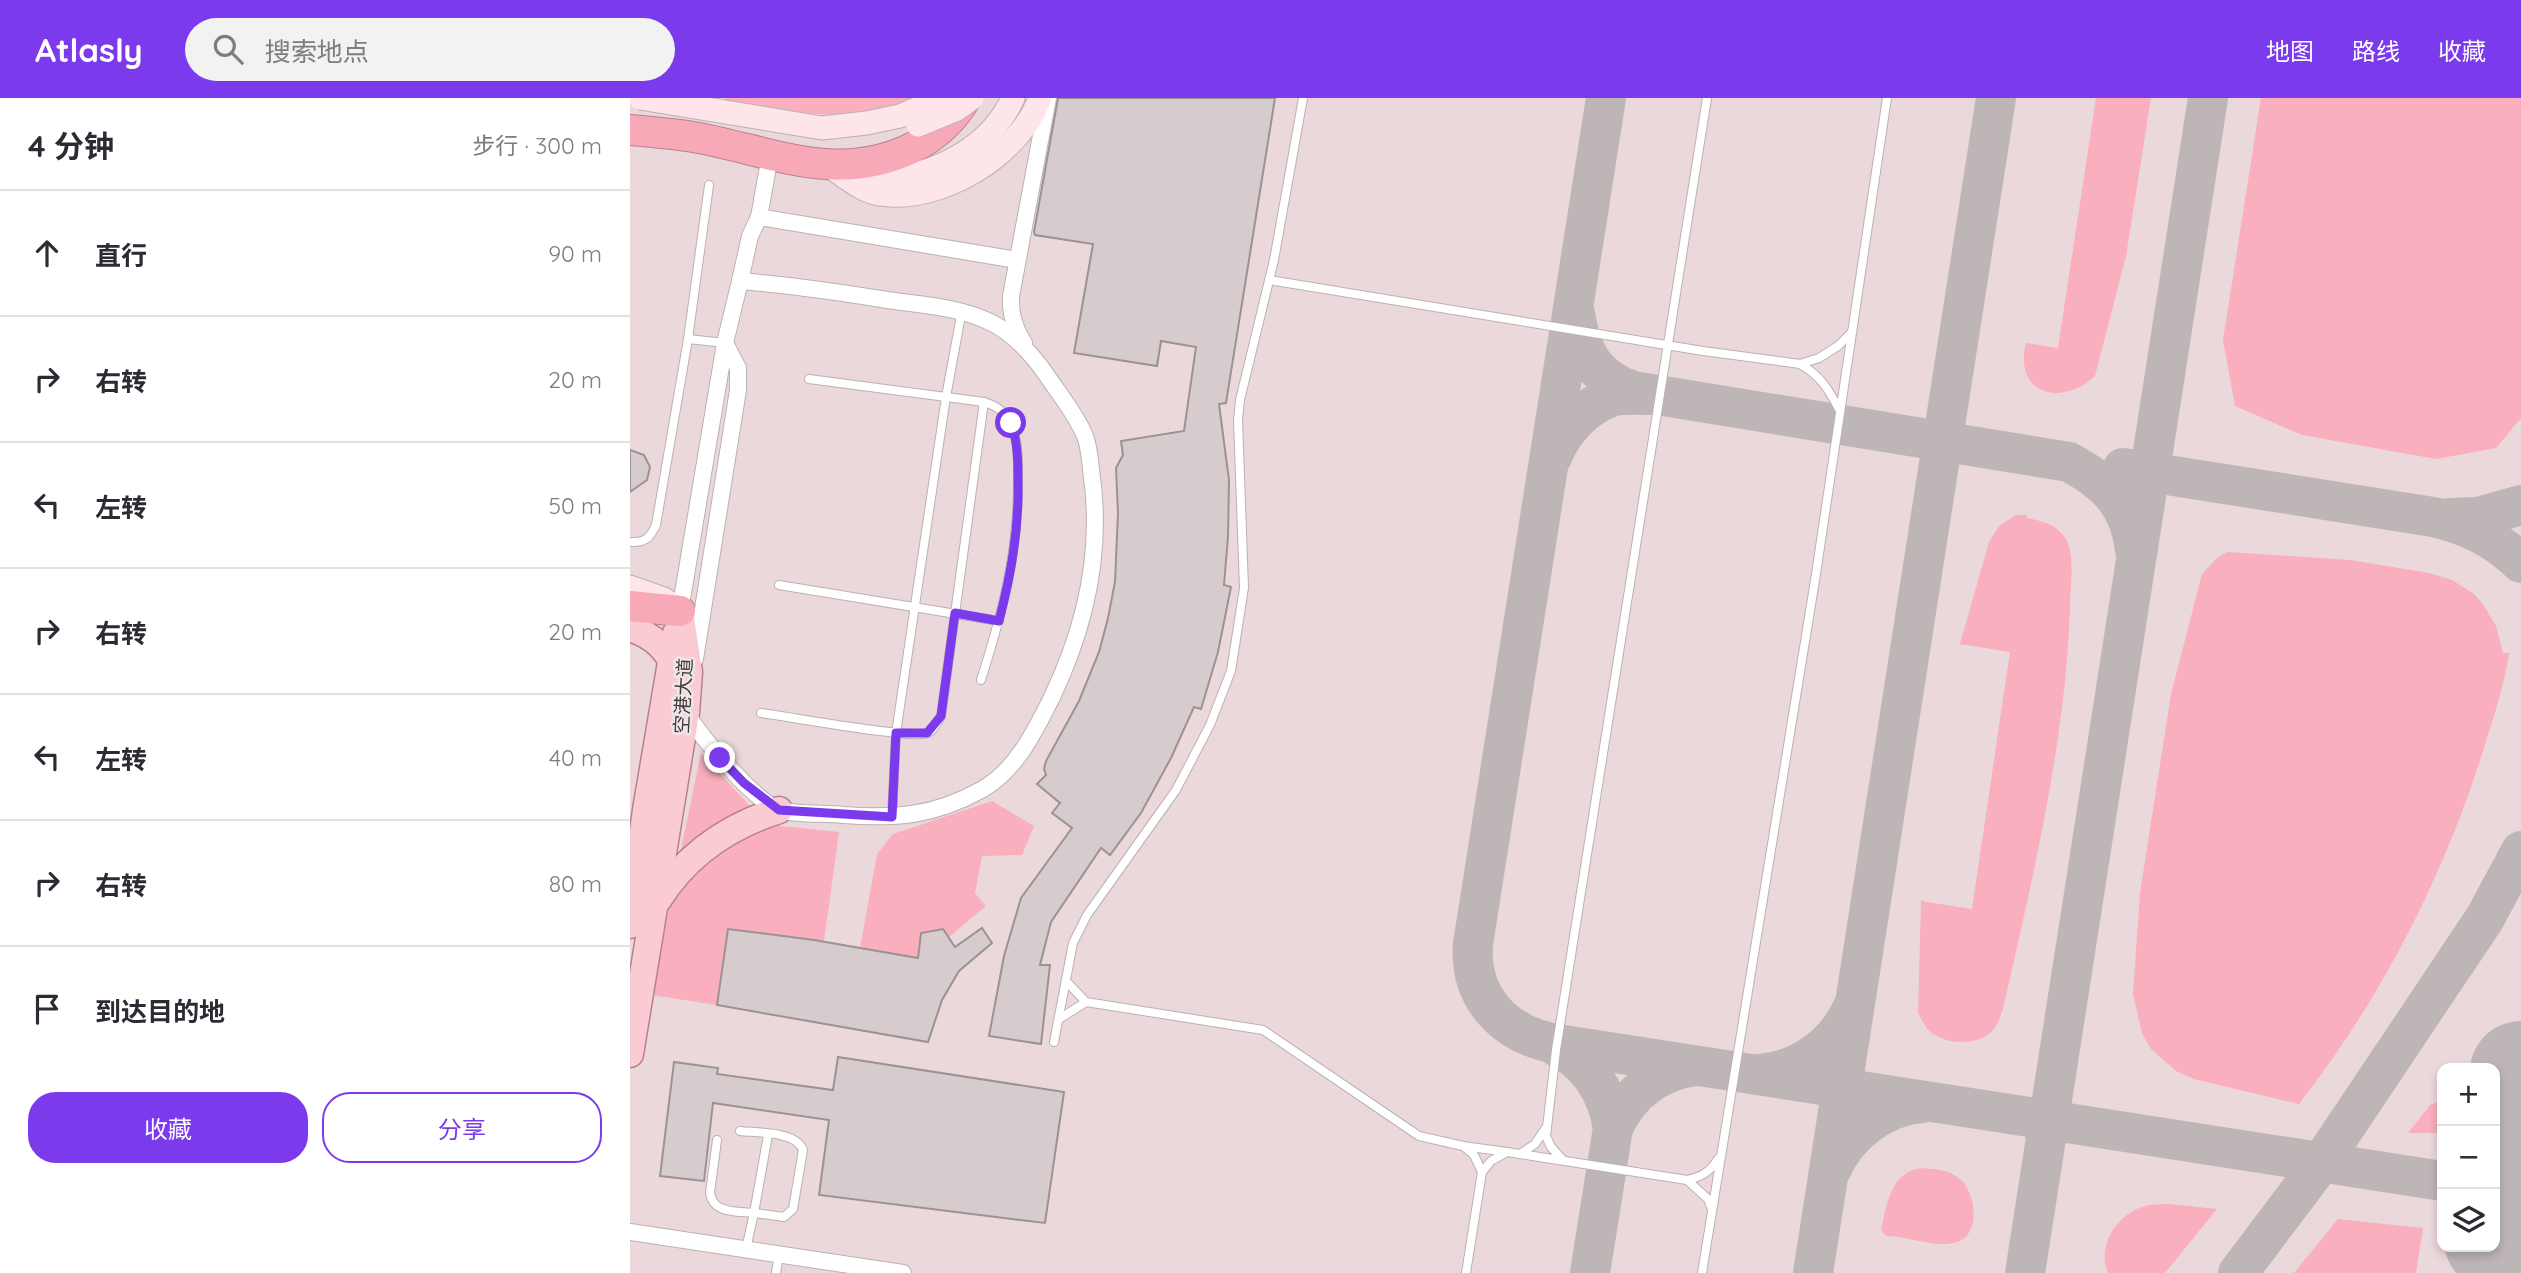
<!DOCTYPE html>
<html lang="zh">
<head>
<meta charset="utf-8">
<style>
	:root { --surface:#fff; --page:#f2f2f3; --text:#2b2b33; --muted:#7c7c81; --line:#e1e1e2; --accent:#7c3aed }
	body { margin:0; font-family:Quicksand,"Noto Sans SC",sans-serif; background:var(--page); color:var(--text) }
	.controls { position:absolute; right:21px; bottom:21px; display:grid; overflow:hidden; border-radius:14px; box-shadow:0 4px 10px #0003 }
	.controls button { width:63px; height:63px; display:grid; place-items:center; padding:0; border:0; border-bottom:2px solid var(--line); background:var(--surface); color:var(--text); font:35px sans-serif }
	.stop { position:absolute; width:21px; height:21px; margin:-16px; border:5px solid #7c3aed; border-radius:50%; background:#fff }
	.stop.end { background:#7c3aed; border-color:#fff; box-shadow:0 2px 7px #0008 }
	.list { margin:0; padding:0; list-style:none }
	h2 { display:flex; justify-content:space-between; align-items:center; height:91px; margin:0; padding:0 28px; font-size:30px }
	h2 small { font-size:23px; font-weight:400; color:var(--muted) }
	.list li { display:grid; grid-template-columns:46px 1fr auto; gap:21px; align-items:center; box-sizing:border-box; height:126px; padding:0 28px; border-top:2px solid var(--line) }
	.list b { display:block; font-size:26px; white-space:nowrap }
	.list em { font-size:23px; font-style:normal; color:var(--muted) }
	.actions { display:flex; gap:14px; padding:21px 28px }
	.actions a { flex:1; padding:16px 0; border:2px solid var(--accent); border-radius:28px; text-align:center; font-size:24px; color:var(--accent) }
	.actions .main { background:var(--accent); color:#fff }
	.icon { flex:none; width:38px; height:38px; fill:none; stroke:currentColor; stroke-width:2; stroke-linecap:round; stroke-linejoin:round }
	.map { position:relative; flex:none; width:1891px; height:1175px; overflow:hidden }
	header { display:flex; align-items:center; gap:42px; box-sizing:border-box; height:98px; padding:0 35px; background:var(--accent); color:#fff }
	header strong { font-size:33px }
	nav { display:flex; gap:38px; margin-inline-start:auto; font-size:24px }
	.search { width:490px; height:63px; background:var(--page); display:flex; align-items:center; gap:18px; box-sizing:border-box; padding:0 24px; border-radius:38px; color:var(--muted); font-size:26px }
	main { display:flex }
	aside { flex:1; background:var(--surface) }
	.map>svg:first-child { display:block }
	.built { fill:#ebd8db; fill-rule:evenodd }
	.green { fill:#f9afbd }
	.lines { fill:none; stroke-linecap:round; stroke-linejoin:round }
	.taxiway { stroke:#bdb5b6; stroke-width:40 }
	.runway { stroke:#bdb5b6; stroke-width:102 }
	.building { fill:#d6cbcd; stroke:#9c9294; stroke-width:2 }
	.lane-casing { stroke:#bbb1b3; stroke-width:10 }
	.street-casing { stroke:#bbb1b3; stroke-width:18 }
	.secondary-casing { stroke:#bbb1b3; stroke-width:25 }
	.primary-casing { stroke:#b7828d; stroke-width:29 }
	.highway-casing { stroke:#b7828d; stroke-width:32 }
	.lane { stroke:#fff; stroke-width:8 }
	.street { stroke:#fff; stroke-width:16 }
	.secondary { stroke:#fde5ea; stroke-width:23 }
	.primary { stroke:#fbcbd4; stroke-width:26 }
	.highway { stroke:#f8a9b8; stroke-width:30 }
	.secondary-bridge-casing { stroke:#bbb1b3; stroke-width:25; stroke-linecap:butt }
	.secondary-bridge { stroke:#fde5ea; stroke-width:23 }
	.route { stroke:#7c3aed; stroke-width:9 }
	.labels { text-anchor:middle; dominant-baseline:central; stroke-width:5; stroke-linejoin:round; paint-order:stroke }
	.street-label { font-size:19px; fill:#3f3b3c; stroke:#efe5e6 }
</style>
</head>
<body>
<header>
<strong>Atlasly</strong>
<div class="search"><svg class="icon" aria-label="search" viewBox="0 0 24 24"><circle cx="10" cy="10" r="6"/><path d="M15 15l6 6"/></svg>搜索地点</div>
<nav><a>地图</a><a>路线</a><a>收藏</a></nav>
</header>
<main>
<aside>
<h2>4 分钟<small>步行 · 300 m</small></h2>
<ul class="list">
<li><svg class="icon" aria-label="ahead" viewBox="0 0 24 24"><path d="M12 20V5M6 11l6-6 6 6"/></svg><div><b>直行</b></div><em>90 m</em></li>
<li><svg class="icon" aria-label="right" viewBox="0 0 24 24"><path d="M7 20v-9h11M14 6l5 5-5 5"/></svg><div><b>右转</b></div><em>20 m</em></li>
<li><svg class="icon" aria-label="left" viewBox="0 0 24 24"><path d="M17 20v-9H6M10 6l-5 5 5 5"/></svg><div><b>左转</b></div><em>50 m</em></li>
<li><svg class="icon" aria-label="right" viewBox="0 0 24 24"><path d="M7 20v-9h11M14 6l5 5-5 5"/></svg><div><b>右转</b></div><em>20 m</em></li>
<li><svg class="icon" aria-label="left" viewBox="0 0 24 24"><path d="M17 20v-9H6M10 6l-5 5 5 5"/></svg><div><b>左转</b></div><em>40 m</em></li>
<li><svg class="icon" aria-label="right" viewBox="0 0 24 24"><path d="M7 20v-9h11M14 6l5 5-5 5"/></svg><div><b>右转</b></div><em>80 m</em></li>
<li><svg class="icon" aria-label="arrive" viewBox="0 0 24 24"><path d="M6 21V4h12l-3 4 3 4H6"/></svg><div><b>到达目的地</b></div></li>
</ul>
<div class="actions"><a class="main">收藏</a><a>分享</a></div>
</aside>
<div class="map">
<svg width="1891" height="1175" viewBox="0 0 1891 1175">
	<rect width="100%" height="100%" fill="#efe5e6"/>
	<path class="built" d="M0,0H1891V1175H0ZM1812,970H1865V1149H1812Z"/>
	<g class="green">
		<path d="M96,0H296C284,4 272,10 259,13C205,23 150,12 96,3Z"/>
		<path d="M1466,0H1521L1496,158L1465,278C1432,309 1383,297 1396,245L1428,250Z"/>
		<path d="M1631,0H1891V320L1866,350L1806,361L1672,337L1605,308L1593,242Z"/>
		<path d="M1386,417H1397V420C1413,423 1429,427 1437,443C1445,462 1440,487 1440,507C1436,643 1403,778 1373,911C1370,918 1368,926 1363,932C1350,947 1321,947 1305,937C1297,933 1292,923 1288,915L1291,803L1342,811L1380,554L1330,546L1359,444L1369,428Z"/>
		<path d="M1598,454L1720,462L1799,475L1822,482L1844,496L1853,506L1866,528L1873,555H1879C1874,589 1863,621 1853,653C1813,780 1751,901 1669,1006L1564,981L1546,973L1521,951L1512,935L1503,896L1510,795L1541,596L1572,476L1588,459Z"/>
		<path d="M71,655L120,708L151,728L209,734L194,843L98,831L87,907L21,897Z"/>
		<path d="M362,703L404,728L392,757L352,758L345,795L356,808L319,839L313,831L291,835L288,860L230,850L247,756L263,736Z"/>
		<path d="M1808,1004L1812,1010L1808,1035H1778L1800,1007Z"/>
		<path d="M1291,1070C1305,1071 1322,1072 1332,1083C1346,1098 1351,1136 1327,1144C1306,1151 1278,1138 1256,1138L1251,1132C1257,1106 1260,1075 1291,1070Z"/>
		<path d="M1539,1106L1587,1111L1535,1175H1478C1467,1149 1485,1118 1512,1109C1520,1106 1530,1106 1539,1106Z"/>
		<path d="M1708,1121L1793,1130L1786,1175H1664Z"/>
	</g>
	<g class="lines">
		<g class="taxiway">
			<path d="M976,0L843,846C839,898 872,934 921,945L1812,1083"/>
			<path d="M945,216C951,254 964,280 1003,293L1439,364C1478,385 1500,407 1505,452"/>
			<path d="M922,359C932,332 956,307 984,298C994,296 1007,297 1018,297"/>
			<path d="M1493,370L1803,419C1838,427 1865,440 1891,465"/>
			<path d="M1819,420L1848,419L1891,407"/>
			<path d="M924,947C958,964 977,992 983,1030"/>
			<path d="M1131,976C1171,972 1207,946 1223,909"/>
			<path d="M1201,1072C1217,1036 1252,1008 1292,1005"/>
			<path d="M1865,1091L1891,1095"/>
			<path d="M960,1175L983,1030C999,995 1028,973 1066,968"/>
			<path d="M1183,1175L1366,0"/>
			<path d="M1395,1175L1578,0"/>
			<path d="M1608,1175L1691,1065L1855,820L1891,753"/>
		</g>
		<path class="runway" d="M1865,1142L1891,974"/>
	</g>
	<g class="building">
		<path d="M428,0H645L596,305L589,306L599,382L598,439L594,487L601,489L588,554L571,611L564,609L541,660L511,715L480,757L471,750L421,824L410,867H420L411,946L359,938L374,858L391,800L442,730L422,715L430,705L407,686L416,677L414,671L416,663L449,603L469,554L478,520L485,484L488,415L486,370L493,357L491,343L554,333L566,249L531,243L527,268L444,255L463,146L405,137L404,134Z"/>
		<path d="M0,352L14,357L20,369L17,382L0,394Z"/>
		<path d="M352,830L362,845L329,873L312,902L298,944L87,907L98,831L184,842L288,860L291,835L313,831L325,849Z"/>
		<path d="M208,959L434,994L415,1125L189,1097L199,1022L83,1005L74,1083L30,1078L44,964L88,970L87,976L203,992Z"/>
	</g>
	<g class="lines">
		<defs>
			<g id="lane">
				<path d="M639,182L1073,253L1170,266L1189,260L1208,248L1222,234"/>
				<path d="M58,241L79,87"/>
				<path d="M1170,266C1191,278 1199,292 1210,313"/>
				<path d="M179,281L354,304C363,307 370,310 376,318C388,334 388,356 388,375C389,453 374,509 351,582"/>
				<path d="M0,444C15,445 20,440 26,427L58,241L95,245"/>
				<path d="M149,487L369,523"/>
				<path d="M131,615C156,618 283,642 298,635C304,632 308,624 311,618L354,304"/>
				<path d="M262,719L266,635L316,299L332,212"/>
				<path d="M436,883L456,904L633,932L789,1038L833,1048L877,1054"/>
				<path d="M429,921L456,904"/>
				<path d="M424,944L443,845L457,817L546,692L580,627L601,573L614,490L608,322L610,302L644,162L673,0"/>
				<path d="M110,1033C128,1035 166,1033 173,1052L163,1111L154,1119L124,1115L116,1151"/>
				<path d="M87,1042L80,1095C83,1116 106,1113 124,1115L138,1037"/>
				<path d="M833,1048L844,1057L852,1074"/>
				<path d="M890,1056L905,1046L915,1031"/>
				<path d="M933,1062L921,1049L916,1038L926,952L1077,0"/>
				<path d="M1057,1082C1071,1079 1080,1074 1088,1061"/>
				<path d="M146,1175L149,1156"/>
				<path d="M836,1175L852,1074L861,1063L877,1054L1057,1082L1078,1101L1081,1109"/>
				<path d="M1072,1175L1186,476L1257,0"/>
			</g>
			<g id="street">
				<path d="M129,119L140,58"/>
				<path d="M110,183L120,138L129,119L387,162"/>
				<path d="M394,245C384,230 380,216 381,198L418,0"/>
				<path d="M50,513L95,245L110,183C159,187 208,194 257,202C293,207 330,209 362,225C388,238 407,262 422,285C434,302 447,319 455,338C459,348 460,361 461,372C473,450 456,528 422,599C405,633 386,673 351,692C304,718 265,721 213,717C195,715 167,717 150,712C125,704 70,638 56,614"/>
				<path d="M65,561L108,292V270L95,245"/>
				<path d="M0,1134L273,1175"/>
			</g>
			<g id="secondary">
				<path d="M198,67C214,78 230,92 249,96C310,106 390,57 410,0"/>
				<path d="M234,80C292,85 358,55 383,0"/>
				<path d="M0,489L34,501L48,511"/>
			</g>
			<g id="primary">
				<path d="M0,530C23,538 36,549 46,572"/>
				<path d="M28,802C56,757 99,728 149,712"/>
				<path d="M0,827L16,712L46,535"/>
				<path d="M0,956L56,615L59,574L50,513"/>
			</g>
			<g id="highway">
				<path d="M0,32C23,34 46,36 69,40C143,54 208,86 282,50C304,39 323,22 336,0"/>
				<path d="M0,508L50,513"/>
			</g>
		</defs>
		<use href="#lane" class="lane-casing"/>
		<use href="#street" class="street-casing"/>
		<use href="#secondary" class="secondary-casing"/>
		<use href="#primary" class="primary-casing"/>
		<use href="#highway" class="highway-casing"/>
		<use href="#lane" class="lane"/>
		<use href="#street" class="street"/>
		<use href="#secondary" class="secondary"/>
		<use href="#primary" class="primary"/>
		<use href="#highway" class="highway"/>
		<defs>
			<g id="secondary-bridge">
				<path d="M10,0L192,30L237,25L270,18L312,0"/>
				<path d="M288,27L327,11L342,0"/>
			</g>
		</defs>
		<use href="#secondary-bridge" class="secondary-bridge-casing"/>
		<use href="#secondary-bridge" class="secondary-bridge"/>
	</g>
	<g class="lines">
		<path class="route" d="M90,660L114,685L149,712L262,719L266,635H297L311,618L325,515L369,523C381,476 389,432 388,384C388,364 388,344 381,325"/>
	</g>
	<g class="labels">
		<g class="street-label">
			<text transform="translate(53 598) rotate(-87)">空港大道</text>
		</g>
	</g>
</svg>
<div class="controls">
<button>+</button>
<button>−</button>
<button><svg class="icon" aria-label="layers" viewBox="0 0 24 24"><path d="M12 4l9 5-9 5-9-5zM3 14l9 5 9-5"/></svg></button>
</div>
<div class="stop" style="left:381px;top:325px"></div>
<div class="stop end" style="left:90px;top:660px"></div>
</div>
</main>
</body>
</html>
